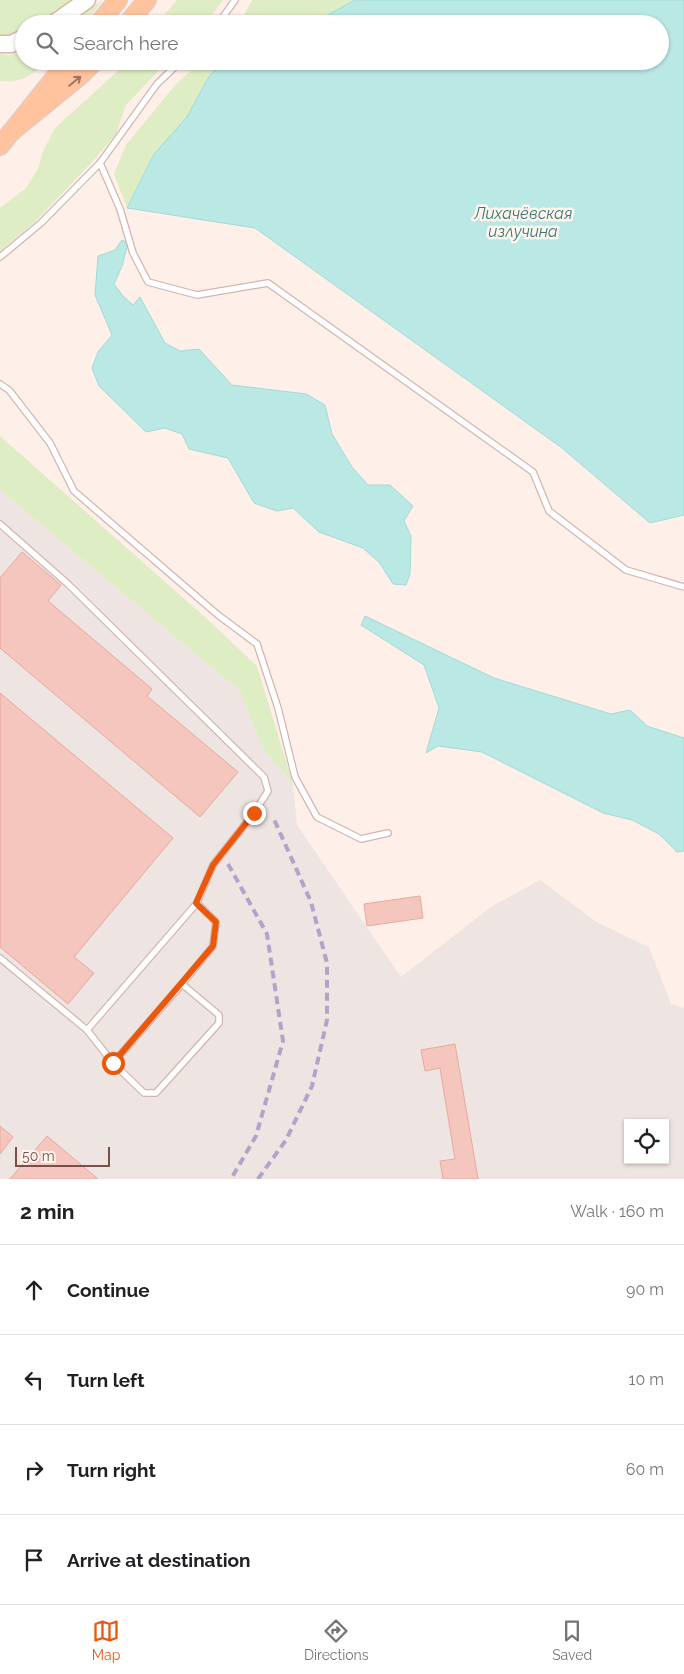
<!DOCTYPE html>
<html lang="en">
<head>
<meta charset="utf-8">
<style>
	:root { --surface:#fff; --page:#f2f2f2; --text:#202124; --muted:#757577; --line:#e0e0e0; --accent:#ea580c }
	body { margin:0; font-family:Raleway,sans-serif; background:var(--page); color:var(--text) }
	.controls { position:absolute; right:15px; bottom:15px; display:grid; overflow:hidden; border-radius:0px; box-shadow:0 1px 4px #0004 }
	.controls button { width:45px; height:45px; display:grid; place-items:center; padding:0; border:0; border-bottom:1px solid var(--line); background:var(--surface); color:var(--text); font:25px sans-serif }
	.scale { position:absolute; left:15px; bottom:12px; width:95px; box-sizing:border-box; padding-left:5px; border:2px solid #7a4f4a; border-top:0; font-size:14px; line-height:18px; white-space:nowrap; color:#7a4f4a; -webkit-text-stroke:4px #fff5ef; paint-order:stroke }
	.stop { position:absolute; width:15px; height:15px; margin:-11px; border:4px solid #ea580c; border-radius:50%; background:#fff }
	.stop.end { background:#ea580c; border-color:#fff; box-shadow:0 1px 5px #0008 }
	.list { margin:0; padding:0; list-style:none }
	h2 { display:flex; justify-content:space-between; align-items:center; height:65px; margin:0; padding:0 20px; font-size:21px }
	h2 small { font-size:16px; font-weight:400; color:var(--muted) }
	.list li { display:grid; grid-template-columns:32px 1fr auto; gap:15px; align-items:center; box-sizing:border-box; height:90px; padding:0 20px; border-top:1px solid var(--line) }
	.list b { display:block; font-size:19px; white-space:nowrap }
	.list em { font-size:16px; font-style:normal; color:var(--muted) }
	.icon { flex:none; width:28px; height:28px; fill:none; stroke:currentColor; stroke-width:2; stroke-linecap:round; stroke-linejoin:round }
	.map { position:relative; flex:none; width:684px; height:1179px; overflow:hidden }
	.search { position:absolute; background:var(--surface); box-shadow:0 1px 4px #0004; left:15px; right:15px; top:15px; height:55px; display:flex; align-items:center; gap:12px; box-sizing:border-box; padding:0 18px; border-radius:28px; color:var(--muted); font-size:19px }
	.sheet { height:425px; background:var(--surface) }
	nav { display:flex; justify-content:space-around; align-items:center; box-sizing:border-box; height:70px; border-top:1px solid var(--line); background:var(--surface); font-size:14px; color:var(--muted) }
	nav a { display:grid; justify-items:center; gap:2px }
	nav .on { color:var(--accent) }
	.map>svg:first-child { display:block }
	.industrial { fill:#eee4e1; fill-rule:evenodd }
	.green { fill:#dfedc5 }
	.water { fill:#bae9e5; stroke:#a0dbd6 }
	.building { fill:#f5c6be; stroke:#e8a89d }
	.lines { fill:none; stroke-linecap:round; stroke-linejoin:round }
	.service-casing { stroke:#d3b6af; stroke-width:8 }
	.secondary-casing { stroke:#d9b7af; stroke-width:19 }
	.primary-casing { stroke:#dacecc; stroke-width:20 }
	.service { stroke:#fff; stroke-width:5.5 }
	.secondary { stroke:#fff; stroke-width:16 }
	.primary { stroke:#ffc39d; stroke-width:18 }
	.rail { stroke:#afa4c9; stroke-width:4; stroke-dasharray:8 5; stroke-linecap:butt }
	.oneway { stroke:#a27263 }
	.route { stroke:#ea580c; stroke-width:6 }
	.labels { text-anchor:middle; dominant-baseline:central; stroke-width:5; stroke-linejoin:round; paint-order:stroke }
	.water-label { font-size:16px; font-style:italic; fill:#397874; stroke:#fff5ef }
</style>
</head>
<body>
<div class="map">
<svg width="684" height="1179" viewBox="0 0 684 1179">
	<rect width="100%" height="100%" fill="#fef0e8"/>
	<path class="industrial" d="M0,490L240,691L264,750L293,784L297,825L401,977L491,907L540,880L598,923L649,947L671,1004L684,1008V1179H0ZM628,1123H665V1160H628Z"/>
	<g class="green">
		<path d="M0,0H72L39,24H24V34L0,40Z"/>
		<path d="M103,0L84,24H67Z"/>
		<path d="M177,0H223L205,24H157Z"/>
		<path d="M252,0H355L311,24H239Z"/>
		<path d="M24,50V61H51C33,73 23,84 0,81V54L10,55Z"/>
		<path d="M127,61H168L126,105L116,134L91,163L37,220L0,251V208L26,188L38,169L43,151L55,128L119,70Z"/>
		<path d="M201,61H223L208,78L187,117L154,154L127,208L114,174L126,145L176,84Z"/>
		<path d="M0,436L205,617L257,666L293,784L264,750L240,691L0,490Z"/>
	</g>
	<g class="water">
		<path d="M355,0H684V515L650,523L562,448L255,228L127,208L154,154L187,117L208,78L223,61H660V24H311Z"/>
		<path d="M122,240L128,243L122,266L114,284L123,296L133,305L140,297L165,343L180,351L199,349L232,385L306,394L325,405L332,434L352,467L368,485H390L413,506L404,521L411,536L410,574L406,585L393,584L379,562L363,548L319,532L293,508L277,511L254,503L228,458L189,449L182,434L165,428L146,432L99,386L92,368L98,352L112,335L95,295L98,256L115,250Z"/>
		<path d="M365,616L494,678L611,714L630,710L647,726L684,738V851L677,852L659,834L632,820L603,813L482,752L438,746L426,753L439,708L424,665L361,625Z"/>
	</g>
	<g class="building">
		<path d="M22,552L61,585L48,601L152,689L147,696L238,772L200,817L0,648V578Z"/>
		<path d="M0,693L173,838L74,957L94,973L68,1004L0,947Z"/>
		<path d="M420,896L423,918L367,926L364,904Z"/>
		<path d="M455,1044L478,1179H443L440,1161L455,1159L440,1068L425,1071L421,1050Z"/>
		<path d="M0,1126L13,1137L0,1154Z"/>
		<path d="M47,1136L98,1179H10Z"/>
	</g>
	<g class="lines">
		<defs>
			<g id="service">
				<path d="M218,24L235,0"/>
				<path d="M100,163L120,209L133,253L148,282L197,295L268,283L533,472L549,511L626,570L684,587"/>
				<path d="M0,257L41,223L100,163L157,84L181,61"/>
				<path d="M0,384L9,390L50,443L74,491L218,615L257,644L278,708L295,777L317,817L361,839L388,833"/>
				<path d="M0,524L68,584L264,777L268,791L254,813L213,865L197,903L87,1030L0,958"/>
				<path d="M182,984L213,946L216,922L197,903"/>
				<path d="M87,1030L113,1063L144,1093H156L219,1023V1015L182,984L113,1063"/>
			</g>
			<g id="secondary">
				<path d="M53,24L87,0"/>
				<path d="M0,44H11L24,38"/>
			</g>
			<g id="primary">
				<path d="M98,24L118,0"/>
				<path d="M127,24L147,0"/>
				<path d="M10,133L81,75L95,61"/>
				<path d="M0,146L68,61"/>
			</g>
		</defs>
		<use href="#service" class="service-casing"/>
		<use href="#secondary" class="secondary-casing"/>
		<use href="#primary" class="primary-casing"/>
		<use href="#service" class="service"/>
		<use href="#secondary" class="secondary"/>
		<use href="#primary" class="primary"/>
		<g class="rail">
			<path d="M228,864L267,934L283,1041L256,1136L231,1179"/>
			<path d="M258,1179L286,1140L312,1086L327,1020V963L311,902L273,817"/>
		</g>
	</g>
	<defs><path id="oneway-shaft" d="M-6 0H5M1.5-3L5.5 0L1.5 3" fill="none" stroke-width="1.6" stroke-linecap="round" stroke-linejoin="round" transform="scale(1.25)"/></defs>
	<use class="oneway" href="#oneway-shaft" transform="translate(75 81) rotate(-39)"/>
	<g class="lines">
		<path class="route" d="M113,1063L213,946L216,922L196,903L213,865L254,813"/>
	</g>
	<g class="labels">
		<g class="water-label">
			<text x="523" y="213">Лихачёвская<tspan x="523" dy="18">излучина</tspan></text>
		</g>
	</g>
</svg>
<div class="controls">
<button><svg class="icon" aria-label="locate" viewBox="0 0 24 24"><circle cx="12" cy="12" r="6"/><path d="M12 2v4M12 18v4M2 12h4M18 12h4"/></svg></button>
</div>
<div class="scale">50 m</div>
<div class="stop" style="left:113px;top:1063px"></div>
<div class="stop end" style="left:254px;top:813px"></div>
<div class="search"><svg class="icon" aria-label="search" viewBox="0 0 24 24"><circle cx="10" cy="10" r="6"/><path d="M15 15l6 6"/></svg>Search here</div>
</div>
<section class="sheet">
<h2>2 min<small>Walk · 160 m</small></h2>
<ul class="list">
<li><svg class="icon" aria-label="ahead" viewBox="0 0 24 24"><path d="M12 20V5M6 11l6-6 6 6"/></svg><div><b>Continue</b></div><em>90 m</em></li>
<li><svg class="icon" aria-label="left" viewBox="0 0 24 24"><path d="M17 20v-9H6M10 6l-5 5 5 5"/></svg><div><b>Turn left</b></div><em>10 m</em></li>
<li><svg class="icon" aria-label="right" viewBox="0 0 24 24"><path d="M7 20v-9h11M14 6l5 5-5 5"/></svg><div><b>Turn right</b></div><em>60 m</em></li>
<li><svg class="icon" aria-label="arrive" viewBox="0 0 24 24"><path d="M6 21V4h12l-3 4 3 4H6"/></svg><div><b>Arrive at destination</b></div></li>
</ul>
</section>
<nav>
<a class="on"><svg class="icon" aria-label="map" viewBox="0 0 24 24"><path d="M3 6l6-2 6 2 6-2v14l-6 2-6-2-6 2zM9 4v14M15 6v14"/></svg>Map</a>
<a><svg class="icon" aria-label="directions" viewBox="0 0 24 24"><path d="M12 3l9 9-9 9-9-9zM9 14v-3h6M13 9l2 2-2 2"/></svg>Directions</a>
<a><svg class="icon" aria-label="saved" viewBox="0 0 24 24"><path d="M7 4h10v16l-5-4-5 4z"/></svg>Saved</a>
</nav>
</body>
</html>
